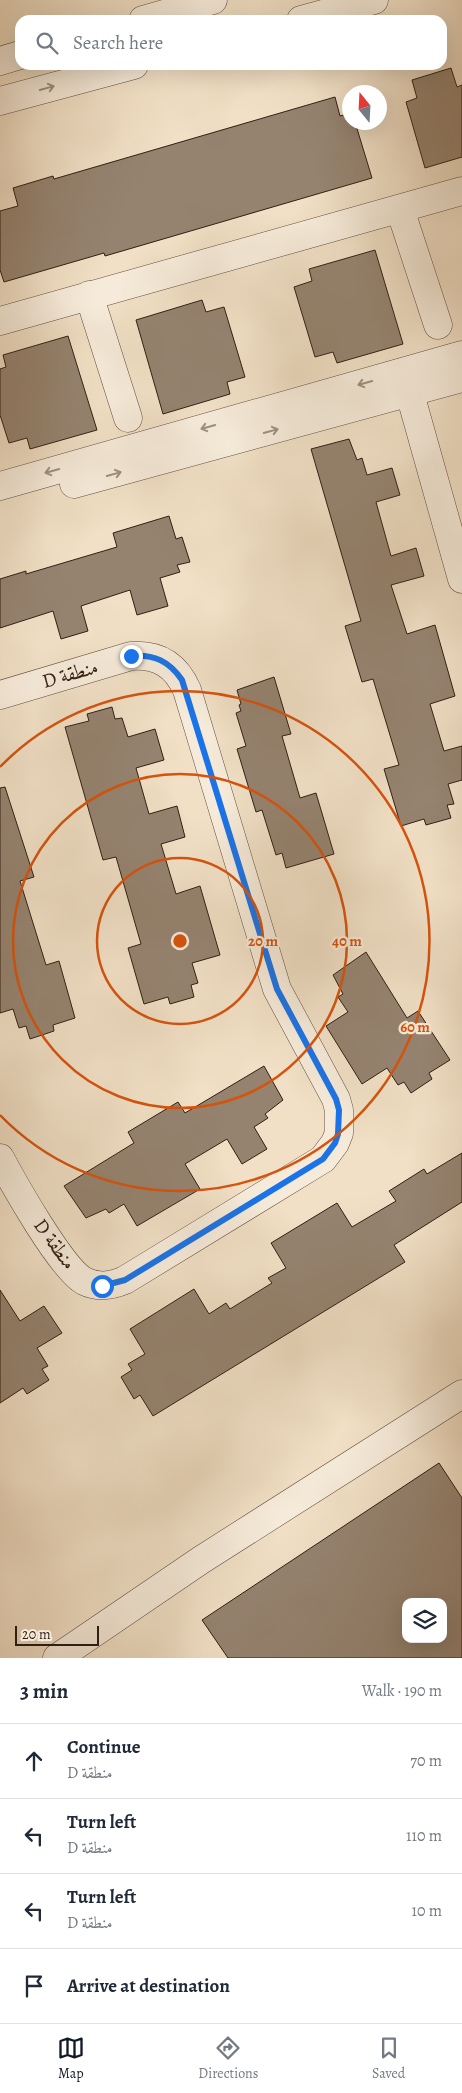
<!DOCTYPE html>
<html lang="en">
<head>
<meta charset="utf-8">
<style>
	:root { --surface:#fff; --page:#f2f2f3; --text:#1f2937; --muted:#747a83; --line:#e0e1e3; --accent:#111827 }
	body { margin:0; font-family:Alegreya,Amiri,serif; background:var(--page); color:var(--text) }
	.controls { position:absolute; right:15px; bottom:15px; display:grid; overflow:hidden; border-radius:10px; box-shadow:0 5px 20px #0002 }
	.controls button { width:45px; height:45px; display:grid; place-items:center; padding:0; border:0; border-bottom:1px solid var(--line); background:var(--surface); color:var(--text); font:25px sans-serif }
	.compass { position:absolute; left:342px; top:85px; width:45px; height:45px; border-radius:50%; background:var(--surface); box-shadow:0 5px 20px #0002; rotate:342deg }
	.scale { position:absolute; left:15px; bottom:12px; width:84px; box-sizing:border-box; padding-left:5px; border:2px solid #321e13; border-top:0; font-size:14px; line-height:18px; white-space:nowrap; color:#321e13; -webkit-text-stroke:4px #f6ebda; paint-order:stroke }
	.stop { position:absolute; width:15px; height:15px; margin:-11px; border:4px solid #1a73e8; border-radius:50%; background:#fff }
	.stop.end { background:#1a73e8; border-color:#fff; box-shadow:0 1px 5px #0008 }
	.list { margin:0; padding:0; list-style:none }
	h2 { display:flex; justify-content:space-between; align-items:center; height:65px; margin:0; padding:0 20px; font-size:21px }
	h2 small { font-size:16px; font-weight:400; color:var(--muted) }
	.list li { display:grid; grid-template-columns:32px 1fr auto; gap:15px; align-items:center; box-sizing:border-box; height:75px; padding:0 20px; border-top:1px solid var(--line) }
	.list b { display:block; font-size:19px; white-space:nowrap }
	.list p { margin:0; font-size:16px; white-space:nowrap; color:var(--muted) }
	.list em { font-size:16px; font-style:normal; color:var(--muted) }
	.icon { flex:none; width:28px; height:28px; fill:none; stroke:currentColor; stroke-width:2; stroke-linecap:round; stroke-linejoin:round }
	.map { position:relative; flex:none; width:462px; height:1658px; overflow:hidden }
	.search { position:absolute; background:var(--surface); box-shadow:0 5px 20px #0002; left:15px; right:15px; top:15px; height:55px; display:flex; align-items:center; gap:12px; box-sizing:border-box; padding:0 18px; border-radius:15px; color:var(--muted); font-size:19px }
	.sheet { height:365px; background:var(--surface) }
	nav { display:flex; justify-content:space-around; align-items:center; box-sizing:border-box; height:70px; border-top:1px solid var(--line); background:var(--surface); font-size:14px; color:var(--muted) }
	nav a { display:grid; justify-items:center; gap:2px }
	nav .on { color:var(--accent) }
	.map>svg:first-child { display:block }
	.building { fill:#958370; stroke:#321e13; fill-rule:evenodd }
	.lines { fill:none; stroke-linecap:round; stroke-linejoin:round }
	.minor-casing { stroke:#624e40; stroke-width:29 }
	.minor { stroke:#f6ebda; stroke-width:28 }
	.oneway { stroke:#9e8f80 }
	.route { stroke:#1a73e8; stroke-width:6 }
	.ring { fill:none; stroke:#d6530d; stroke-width:2.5 }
	.labels { text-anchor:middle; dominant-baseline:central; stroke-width:4.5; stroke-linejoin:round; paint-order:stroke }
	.street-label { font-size:20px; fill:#321e13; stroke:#f6ebda }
	.centre { fill:#d6530d; stroke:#f6ebda; stroke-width:2.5 }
	.ring-label { font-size:15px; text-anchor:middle; font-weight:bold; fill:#d6530d; stroke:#f6ebda; stroke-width:4.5; stroke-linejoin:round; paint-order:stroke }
</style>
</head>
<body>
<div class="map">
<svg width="462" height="1658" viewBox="0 0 462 1658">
	<rect width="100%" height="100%" fill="#f1e0c6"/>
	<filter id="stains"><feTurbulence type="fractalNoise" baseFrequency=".004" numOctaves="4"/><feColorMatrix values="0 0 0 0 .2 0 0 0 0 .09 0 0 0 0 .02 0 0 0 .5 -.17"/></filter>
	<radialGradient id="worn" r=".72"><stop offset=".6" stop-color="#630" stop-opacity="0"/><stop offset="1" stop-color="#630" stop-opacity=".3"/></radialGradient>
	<g class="building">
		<path d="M451,68L457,87L462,85V157L425,168L406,102L417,98L412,80Z"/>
		<path d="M335,97L340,116L350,113V122H355L372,178L105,256L104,253L4,282L0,270V211L18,206L13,188L53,176L54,179Z"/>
		<path d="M375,250L403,344L337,363L333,352L315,357L294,287L312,281L309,269Z"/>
		<path d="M202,300L206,312L224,307L245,377L227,382L230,394L163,414L136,320Z"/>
		<path d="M68,336L97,430L30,449L27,438L9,443L0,415V369L6,367L3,355Z"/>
		<path d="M349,439L357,460L362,458L367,475L392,468L400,495L376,502L391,556L416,548L424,576L391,585L407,634L435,625L455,696L430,704L444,751L462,746V780L448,784L454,804L447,805L451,818L426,825L424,819L401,826L384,769L399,765L373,679L362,682L345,626L361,621L311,449Z"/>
		<path d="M169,516L176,539L182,537L190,562L177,565L180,572L160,578L168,606L137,615L130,590L81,606L88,631L61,639L53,611L0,628V579L26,571V574L117,547L113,533Z"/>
		<path d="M274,677L291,734L282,736L300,798L316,793L334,854L286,868L282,853L276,855L262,810L256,812L237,749L246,746L236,713L241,711L239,705L241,704L237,690Z"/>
		<path d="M112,707L115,719L122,718L128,737L155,729L164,760L136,768L149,814L177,806L185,837L161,844L176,894L200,886L220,955L192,963L198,983L191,985L194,997L170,1004L168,997L144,1004L128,948L141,944L116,857L103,860L65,727L89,721L87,714Z"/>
		<path d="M5,787L34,877L20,881L46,965L59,961L75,1018L53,1025L54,1031L30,1039L26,1026L19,1028L13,1009L0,1013V788Z"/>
		<path d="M366,952L407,1018L418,1011L450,1060L429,1073L432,1079L411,1093L404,1082L398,1085L387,1068L362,1084L326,1026L348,1012L338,997L343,994L333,975Z"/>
		<path d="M264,1066L283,1100L265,1114L268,1118L254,1127L267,1149L242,1164L227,1139L185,1164L200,1189L137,1226L124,1204L109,1213L106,1209L86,1218L64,1186L134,1143L128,1132L178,1102L185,1113Z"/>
		<path d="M462,1153V1202L394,1245L405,1262L153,1416L140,1395L134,1399L121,1377L132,1370L128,1364L145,1354L130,1329L194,1289L209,1314L226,1303L230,1309L272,1283L268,1278L286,1268L271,1243L337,1203L352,1227L396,1201L389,1191L424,1169L427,1174Z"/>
		<path d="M0,1290L20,1321L44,1306L62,1333L37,1348L48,1366L42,1369L49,1380L27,1394L23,1388L0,1403Z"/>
		<path d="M439,1463L462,1498V1658H228L202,1620ZM406,1602H443V1639H406Z"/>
	</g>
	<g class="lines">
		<defs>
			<g id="minor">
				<path d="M143,20L213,0"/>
				<path d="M301,20L374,0"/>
				<path d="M0,61L20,55"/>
				<path d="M0,101L134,65"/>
				<path d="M400,209L438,325"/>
				<path d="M89,295L128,418"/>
				<path d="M0,321L462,191"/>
				<path d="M405,376L462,579"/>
				<path d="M74,484L462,378"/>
				<path d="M0,486L462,355"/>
				<path d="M0,695L131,656C158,654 176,665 187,690L277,989L336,1099L339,1110V1133L335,1143L323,1159L125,1280C111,1286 98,1288 84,1281C61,1268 14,1184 0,1158"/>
				<path d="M57,1658L201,1560L462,1394"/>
			</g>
		</defs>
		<use href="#minor" class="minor-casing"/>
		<use href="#minor" class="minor"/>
	</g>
	<defs><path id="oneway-shaft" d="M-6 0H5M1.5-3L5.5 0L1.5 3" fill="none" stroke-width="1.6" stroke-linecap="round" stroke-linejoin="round" transform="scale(1.25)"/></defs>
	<g class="oneway">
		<use href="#oneway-shaft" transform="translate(47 88) rotate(-15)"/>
		<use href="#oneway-shaft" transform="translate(365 383) rotate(164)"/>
		<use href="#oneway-shaft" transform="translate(208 427) rotate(164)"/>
		<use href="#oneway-shaft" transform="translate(271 431) rotate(-15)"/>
		<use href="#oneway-shaft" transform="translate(52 471) rotate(164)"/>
		<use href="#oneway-shaft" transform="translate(114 474) rotate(-15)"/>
	</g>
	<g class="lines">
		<path class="route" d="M102,1286L125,1280L323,1159L335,1143L338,1134L339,1110L336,1099L277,989L182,680C169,661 154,654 131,656"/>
	</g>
	<g class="ring">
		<circle cx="180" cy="941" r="83"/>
		<circle cx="180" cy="941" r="167"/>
		<path d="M0 767A250 250 0 1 1 0 1115"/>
	</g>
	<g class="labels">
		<g class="street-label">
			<text transform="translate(70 674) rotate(-16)">D منطقة</text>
			<text transform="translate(55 1244) rotate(54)">D منطقة</text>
		</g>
	</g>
	<circle cx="180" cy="941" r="8" class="centre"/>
	<g class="ring-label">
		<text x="263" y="946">20 m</text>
		<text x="347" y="946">40 m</text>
		<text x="415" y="1032">60 m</text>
	</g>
	<rect width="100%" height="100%" filter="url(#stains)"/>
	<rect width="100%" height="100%" fill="url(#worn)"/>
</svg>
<div class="controls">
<button><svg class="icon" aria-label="layers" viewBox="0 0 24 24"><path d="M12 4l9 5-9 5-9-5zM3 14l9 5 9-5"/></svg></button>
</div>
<svg class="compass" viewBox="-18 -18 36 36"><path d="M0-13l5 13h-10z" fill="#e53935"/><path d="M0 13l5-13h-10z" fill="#747a83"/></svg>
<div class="scale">20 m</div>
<div class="stop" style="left:102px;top:1286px"></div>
<div class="stop end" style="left:131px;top:656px"></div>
<div class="search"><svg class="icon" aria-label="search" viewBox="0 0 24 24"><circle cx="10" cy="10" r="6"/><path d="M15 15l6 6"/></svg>Search here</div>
</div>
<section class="sheet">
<h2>3 min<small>Walk · 190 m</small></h2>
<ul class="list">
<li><svg class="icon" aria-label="ahead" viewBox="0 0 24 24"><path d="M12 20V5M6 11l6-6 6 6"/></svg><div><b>Continue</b><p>D منطقة</p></div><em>70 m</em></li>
<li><svg class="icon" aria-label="left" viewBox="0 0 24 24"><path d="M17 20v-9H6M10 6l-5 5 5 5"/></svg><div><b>Turn left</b><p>D منطقة</p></div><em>110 m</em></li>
<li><svg class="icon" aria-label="left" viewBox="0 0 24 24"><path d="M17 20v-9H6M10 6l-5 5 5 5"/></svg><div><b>Turn left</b><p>D منطقة</p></div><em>10 m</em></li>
<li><svg class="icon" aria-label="arrive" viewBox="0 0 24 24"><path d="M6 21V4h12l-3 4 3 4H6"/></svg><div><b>Arrive at destination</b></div></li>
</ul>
</section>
<nav>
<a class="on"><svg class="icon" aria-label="map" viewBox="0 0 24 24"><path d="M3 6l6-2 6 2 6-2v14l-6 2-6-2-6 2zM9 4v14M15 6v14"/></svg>Map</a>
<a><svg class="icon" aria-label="directions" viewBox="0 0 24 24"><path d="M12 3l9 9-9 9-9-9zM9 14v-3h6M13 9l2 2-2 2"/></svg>Directions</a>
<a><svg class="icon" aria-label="saved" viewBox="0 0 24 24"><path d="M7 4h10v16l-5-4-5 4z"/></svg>Saved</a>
</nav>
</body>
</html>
